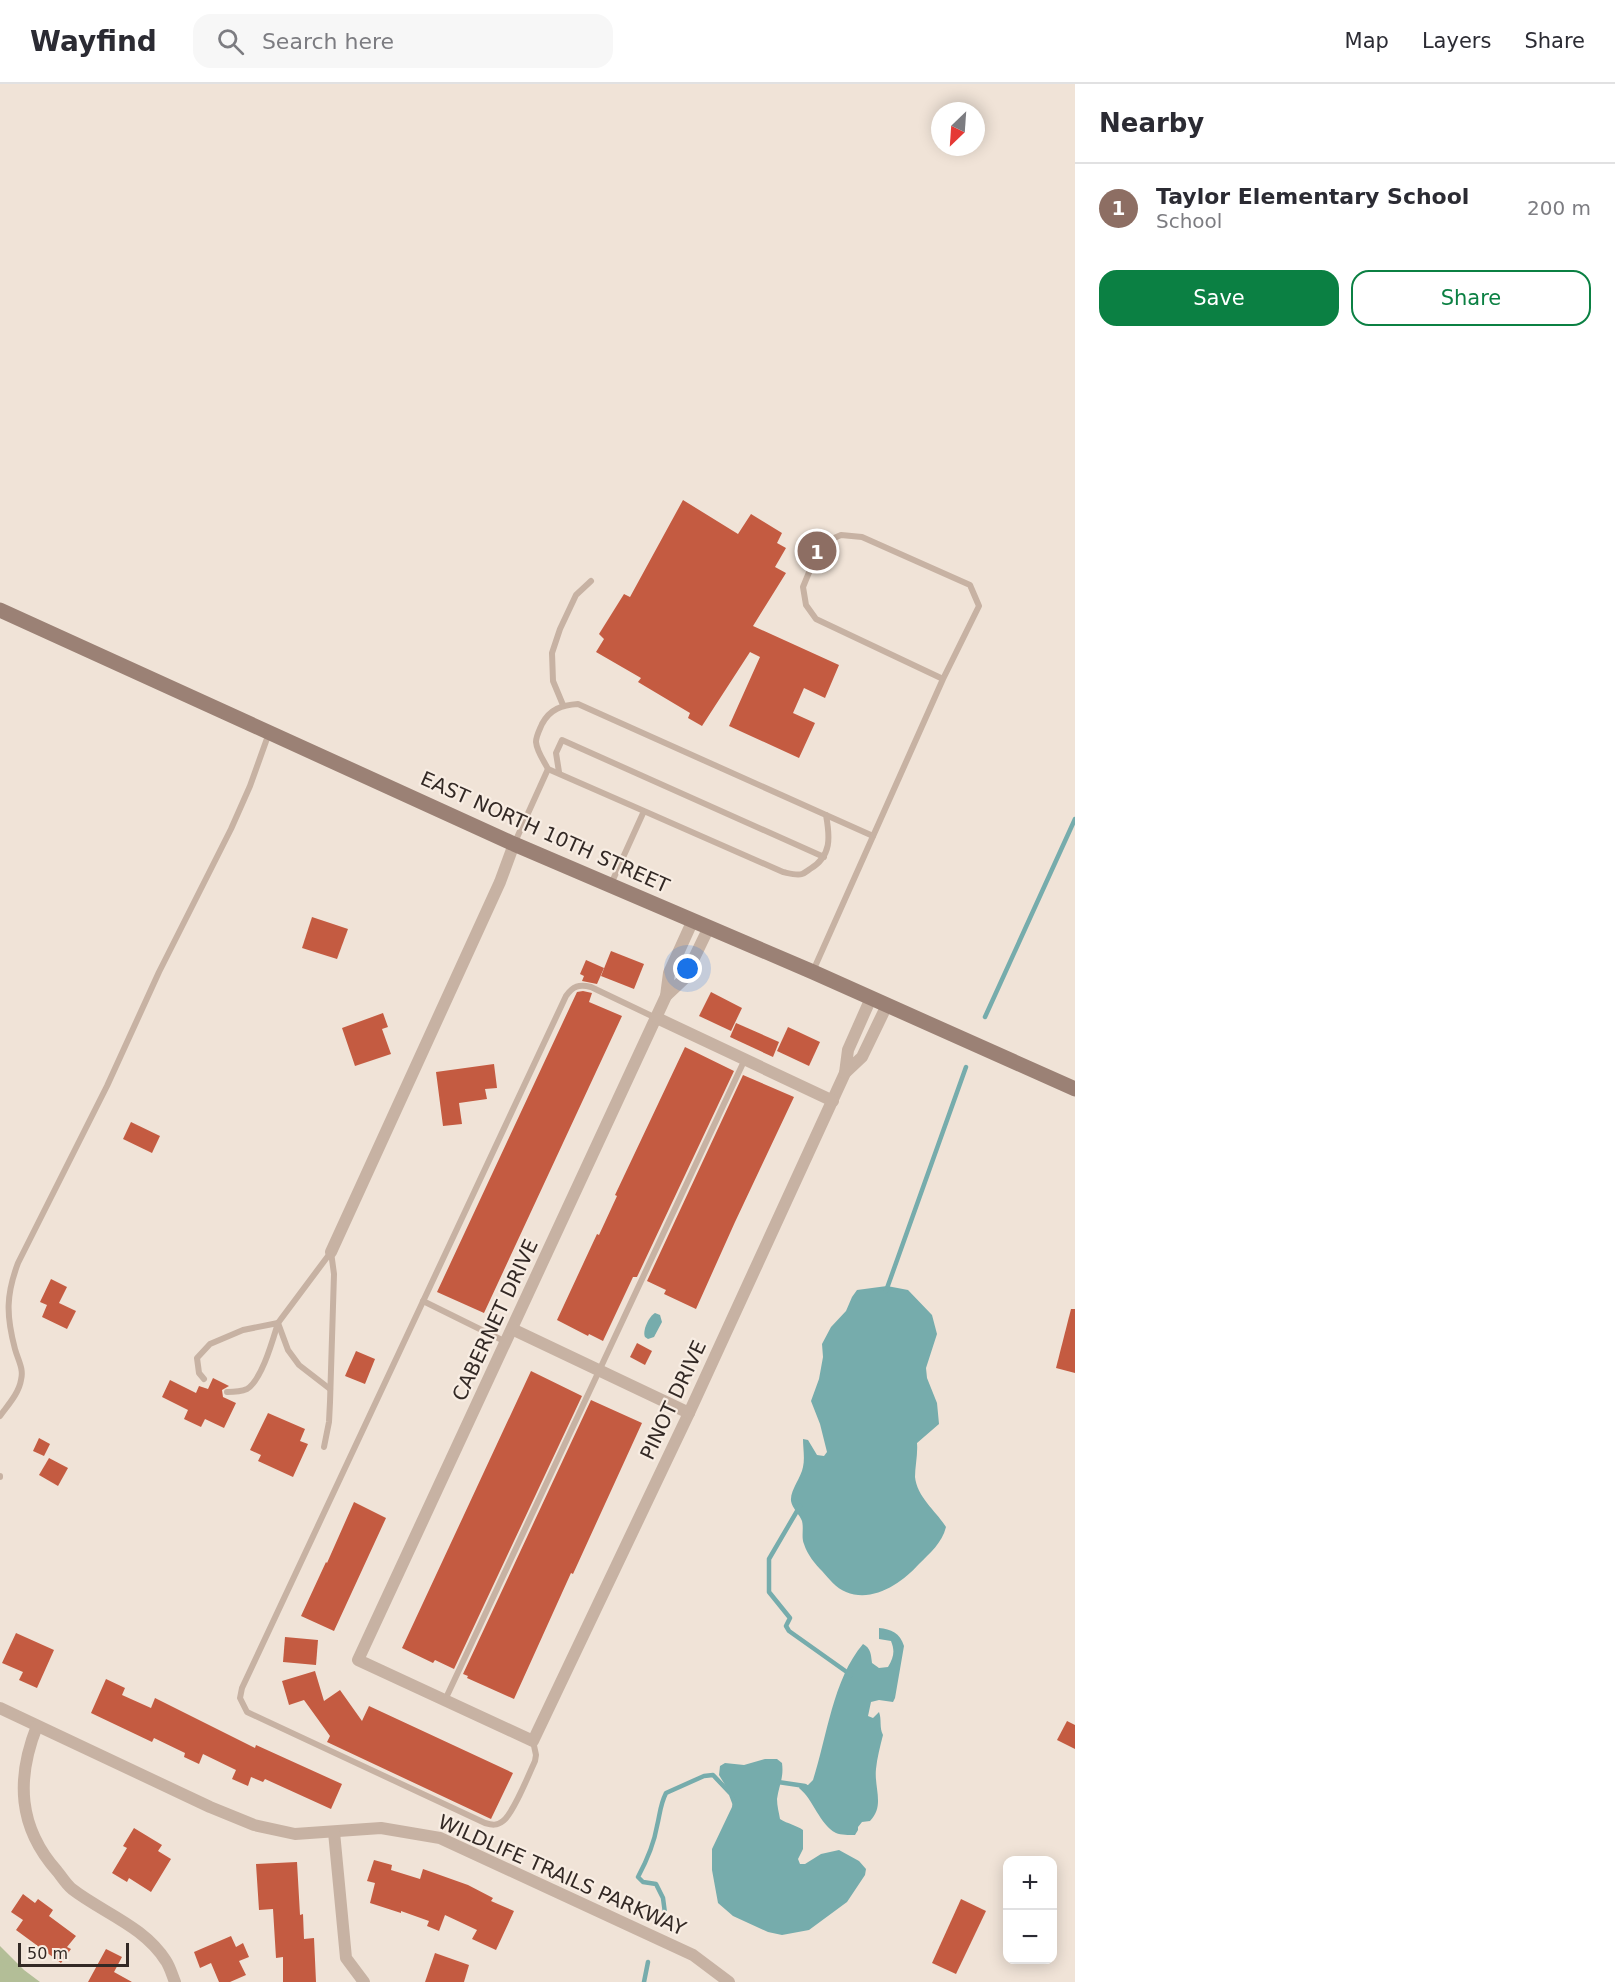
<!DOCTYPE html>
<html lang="en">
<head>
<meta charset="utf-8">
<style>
	:root { --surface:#fff; --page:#f7f7f7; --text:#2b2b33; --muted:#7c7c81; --line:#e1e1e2; --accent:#0b8043 }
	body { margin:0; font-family:"DejaVu Sans",sans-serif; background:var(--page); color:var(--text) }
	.controls { position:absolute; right:18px; bottom:18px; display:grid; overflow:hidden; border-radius:12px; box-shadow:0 3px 15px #0003 }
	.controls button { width:54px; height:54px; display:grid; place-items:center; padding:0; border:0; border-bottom:2px solid var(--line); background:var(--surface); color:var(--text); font:30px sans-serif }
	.compass { position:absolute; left:931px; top:18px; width:54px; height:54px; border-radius:50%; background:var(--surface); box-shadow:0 3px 15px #0003; rotate:205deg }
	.scale { position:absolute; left:18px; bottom:15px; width:111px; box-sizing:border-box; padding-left:6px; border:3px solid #332925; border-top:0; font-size:16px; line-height:21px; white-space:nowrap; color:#332925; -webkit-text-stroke:4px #f8ede3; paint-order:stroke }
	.you { position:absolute; left:688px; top:885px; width:21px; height:21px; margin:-15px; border:4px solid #fff; border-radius:50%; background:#1a73e8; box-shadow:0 0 0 9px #1a73e833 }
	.badge { display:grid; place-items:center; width:39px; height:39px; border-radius:50%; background:var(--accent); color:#fff; font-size:20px; font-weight:700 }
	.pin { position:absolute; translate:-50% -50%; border:3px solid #fff; box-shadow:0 2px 6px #0006 }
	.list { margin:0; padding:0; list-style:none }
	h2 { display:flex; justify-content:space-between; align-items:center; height:78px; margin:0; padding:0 24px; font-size:26px }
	h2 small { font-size:20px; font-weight:400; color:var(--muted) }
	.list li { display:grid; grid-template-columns:39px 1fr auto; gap:18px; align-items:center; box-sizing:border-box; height:90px; padding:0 24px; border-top:2px solid var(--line) }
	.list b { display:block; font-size:22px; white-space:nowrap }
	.list p { margin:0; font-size:20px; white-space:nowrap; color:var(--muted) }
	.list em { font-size:20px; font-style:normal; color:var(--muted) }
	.actions { display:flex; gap:12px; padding:18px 24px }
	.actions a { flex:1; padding:14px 0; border:2px solid var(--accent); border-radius:18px; text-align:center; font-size:21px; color:var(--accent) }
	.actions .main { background:var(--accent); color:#fff }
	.icon { flex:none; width:33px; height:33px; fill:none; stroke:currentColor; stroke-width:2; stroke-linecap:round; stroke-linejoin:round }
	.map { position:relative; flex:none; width:1075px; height:1898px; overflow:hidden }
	header { display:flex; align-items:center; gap:36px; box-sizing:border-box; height:84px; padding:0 30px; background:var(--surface); border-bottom:2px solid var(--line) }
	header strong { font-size:28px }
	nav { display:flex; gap:33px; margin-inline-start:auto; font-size:21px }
	.search { width:420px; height:54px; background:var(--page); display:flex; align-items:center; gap:15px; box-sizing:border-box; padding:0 21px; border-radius:18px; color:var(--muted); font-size:22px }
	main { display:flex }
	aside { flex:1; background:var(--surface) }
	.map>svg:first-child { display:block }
	.green { fill:#b3be97 }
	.water { fill:#76acac }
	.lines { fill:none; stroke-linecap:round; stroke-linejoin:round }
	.stream { stroke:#76acac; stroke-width:4.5 }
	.building { fill:#c45b41 }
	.service { stroke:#c7b2a3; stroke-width:6 }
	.minor { stroke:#c7b2a3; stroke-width:12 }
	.secondary { stroke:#9b8175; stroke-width:15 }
	.labels { text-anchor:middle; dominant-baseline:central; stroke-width:4.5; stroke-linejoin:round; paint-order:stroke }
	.street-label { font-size:20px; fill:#332925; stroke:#f8ede3 }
</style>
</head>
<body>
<header>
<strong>Wayfind</strong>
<div class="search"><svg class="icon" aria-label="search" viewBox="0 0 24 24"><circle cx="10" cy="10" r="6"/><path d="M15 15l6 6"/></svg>Search here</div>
<nav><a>Map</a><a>Layers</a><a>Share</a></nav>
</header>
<main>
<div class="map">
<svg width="1075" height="1898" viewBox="0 0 1075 1898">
	<rect width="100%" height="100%" fill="#f0e3d7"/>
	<path class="green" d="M0,1862L24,1886L40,1898H0Z"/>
	<g class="water">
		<path d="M887,1202L908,1206L932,1231L937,1250L926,1284L927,1294L937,1319L939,1340L917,1359C918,1370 915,1383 915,1393C917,1413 936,1427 946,1443C942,1459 930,1469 919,1480C902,1499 873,1519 846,1508C836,1504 829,1495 822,1487C815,1480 807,1470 804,1460C801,1453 804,1445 802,1437C800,1431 792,1424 791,1417C790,1406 801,1394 803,1383C805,1374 803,1364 803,1355L808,1356L817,1371L824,1372L827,1368L820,1340L811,1317L819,1295L823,1273L822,1260L831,1243L846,1227L852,1213L857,1206Z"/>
		<path d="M655,1229L660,1231L662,1238L654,1253L648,1255L645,1253C642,1247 649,1232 655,1229Z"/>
		<path d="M879,1544C891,1545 900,1549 904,1562L895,1614L893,1618L879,1616L871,1618L868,1632L873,1634L879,1628C882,1636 879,1643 883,1651C880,1663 877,1674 876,1685C874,1704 885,1722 870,1737L862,1738L858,1743V1746L855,1751C849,1751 841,1751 836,1749C819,1740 814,1716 799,1704L801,1700L808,1701L813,1696C827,1653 833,1595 863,1560C871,1564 871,1571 872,1579L879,1584L888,1583C894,1573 895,1567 891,1557L879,1555Z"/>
		<path d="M765,1675H777L782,1679C784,1694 779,1701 777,1715C777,1722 779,1729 780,1735C788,1740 796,1741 803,1746V1765L798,1775L800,1780H805L821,1770L839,1766L859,1777L866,1785L865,1791L847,1818L809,1846L782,1851L768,1848L733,1832L718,1819L712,1786V1765L732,1723L733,1714L719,1691L720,1682L725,1679L744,1681Z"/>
	</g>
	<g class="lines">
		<g class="stream">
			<path d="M985,933L1075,735"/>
			<path d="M886,1207L966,983"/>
			<path d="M800,1422L769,1475V1508L790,1534L786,1542L789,1547L851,1591"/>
			<path d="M778,1698L805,1702"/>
			<path d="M666,1837L663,1814L656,1800L643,1798L638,1793C646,1778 654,1760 657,1742C660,1730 660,1721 666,1709L704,1692L713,1691L731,1710L734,1718"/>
			<path d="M644,1898L648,1878"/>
		</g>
	</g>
	<g class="building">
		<path d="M683,416L738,450L751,430L782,449L777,459L786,464L775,483L786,489L753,542L839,581L825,614L804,604L793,629L815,639L799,674L729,642L760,573L750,568L702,642L688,634L690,629L638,598L641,594L596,568L604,555L599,550L624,510L630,513Z"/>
		<path d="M312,833L348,845L337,875L302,864Z"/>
		<path d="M611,867L644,880L634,905L601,892Z"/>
		<path d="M586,876L604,884L597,900L582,897L584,892L580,890Z"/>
		<path d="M583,907L592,909L589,918L622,932L484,1229L437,1208L577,908Z"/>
		<path d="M711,908L742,924L731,947L699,932Z"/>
		<path d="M383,929L388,943L382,945L391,970L355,982L342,944Z"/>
		<path d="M736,939L779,958L773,973L730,953Z"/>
		<path d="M788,943L820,958L809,982L777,967Z"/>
		<path d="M685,963L734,987L637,1193H633L603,1257L589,1250L588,1252L557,1236L597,1150L599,1151L617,1112L615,1111Z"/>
		<path d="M494,980L497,1004L485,1005L487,1015L459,1019L462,1040L443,1042L436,988Z"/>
		<path d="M743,991L794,1013L735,1138L696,1225L664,1210L666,1206L647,1197Z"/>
		<path d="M131,1038L160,1052L152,1069L123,1055Z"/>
		<path d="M51,1195L67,1203L59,1219L76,1227L67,1245L42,1233L47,1221L40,1218Z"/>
		<path d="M1071,1225H1075V1289L1056,1284Z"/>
		<path d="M637,1259L652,1267L645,1281L630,1273Z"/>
		<path d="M356,1267L375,1275L365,1300L345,1292Z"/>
		<path d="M531,1287L582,1312L454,1585L435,1576L433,1579L402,1564Z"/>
		<path d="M213,1294L229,1302L222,1306L223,1313L236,1319L224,1344L205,1335L201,1343L184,1335L188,1326L162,1313L170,1296L196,1309L199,1302L208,1305Z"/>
		<path d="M591,1316L642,1339L573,1490L571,1489L514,1615L467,1594L468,1592L463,1590Z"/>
		<path d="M268,1329L305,1345L300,1357L308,1360L293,1393L258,1377L261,1371L250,1366Z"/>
		<path d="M39,1354L50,1360L44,1372L33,1367Z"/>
		<path d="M49,1374L68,1384L58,1402L39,1391Z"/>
		<path d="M354,1418L386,1434L334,1547L301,1532L326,1478L327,1479Z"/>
		<path d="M16,1549L54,1566L37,1604L19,1596L23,1588L2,1579Z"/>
		<path d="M285,1553L318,1556L316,1581L283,1578Z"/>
		<path d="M315,1587L324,1617L340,1606L362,1637L369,1622L513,1689L491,1735L327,1658L330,1652L304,1616L289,1621L282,1597Z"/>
		<path d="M106,1595L125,1604L122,1611L151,1624L155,1614L255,1664L256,1661L342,1700L331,1725L265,1695L263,1698L251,1693L248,1702L232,1695L236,1686L203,1670L199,1680L184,1673L185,1669L154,1654L152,1658L91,1629Z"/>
		<path d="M1067,1637L1075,1641V1665L1057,1656Z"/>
		<path d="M134,1744L162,1761L158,1767L171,1775L151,1808L129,1794L127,1798L112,1789L127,1764L123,1762Z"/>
		<path d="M374,1776L392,1781L391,1786L420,1795L423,1785L468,1801L493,1814L491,1817L514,1827L496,1866L472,1855L477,1846L445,1831L439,1847L427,1842L429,1837L401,1827V1829L370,1819L375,1799L367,1797Z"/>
		<path d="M297,1778L300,1831L303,1830L304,1855L314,1854L316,1898H283V1873L276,1874L273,1825L259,1826L256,1780Z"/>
		<path d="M23,1810L35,1819L38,1815L53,1826L49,1832L76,1852L67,1863L71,1865L61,1879L16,1846L23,1836L11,1828Z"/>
		<path d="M961,1815L986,1827L956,1890L932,1879Z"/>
		<path d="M231,1852L236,1863L243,1859L249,1873L239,1877L246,1891L230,1898H219L211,1879L200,1884L194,1868Z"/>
		<path d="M106,1865L122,1873L114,1888L132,1898H88Z"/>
		<path d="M435,1869L469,1881L464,1898H425Z"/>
	</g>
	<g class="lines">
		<g class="service">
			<path d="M563,621L553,597L552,569L560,545L576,511L591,497"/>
			<path d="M559,688L556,669L562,656L824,773"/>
			<path d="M826,731L873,752"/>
			<path d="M515,758L548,685"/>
			<path d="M611,800L644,727L548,685C544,677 537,668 536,658C536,652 540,645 542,640C550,625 562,621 578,620L826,731C830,753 832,772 810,785C807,787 805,789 802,790C797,792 788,789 783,788L644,727"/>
			<path d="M813,887L943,595L979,522L970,501L862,453L841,451L825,458L812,481L803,503L806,521L816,535L943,595"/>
			<path d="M423,1217L506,1258"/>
			<path d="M278,1239L288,1266L299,1281L330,1305"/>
			<path d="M204,1295L199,1289L197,1274L210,1260L243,1246L278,1239L331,1168"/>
			<path d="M227,1308C234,1308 240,1308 247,1305C262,1296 273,1255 278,1239"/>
			<path d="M0,1332C8,1321 19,1309 21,1296C24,1285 18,1276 15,1265C6,1231 6,1211 18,1179L107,1002L159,888L231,745L250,702L269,649"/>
			<path d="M324,1363L329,1338L330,1318L334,1190L331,1168"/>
			<path d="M0,1392V1393"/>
			<path d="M445,1616L745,975"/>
			<path d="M533,1657L536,1671L535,1677C529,1690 513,1730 503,1737C497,1742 492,1741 485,1739L247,1628L240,1614L242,1604L566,912C573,902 579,900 591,903L656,934"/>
		</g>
		<g class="minor">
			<path d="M693,836L669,889L666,912L684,895L709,843"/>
			<path d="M666,912L358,1576L533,1657L689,1329L845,989"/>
			<path d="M871,914L848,966L845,989L862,973L887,921"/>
			<path d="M657,934L833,1017"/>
			<path d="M331,1168L500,798L514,760"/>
			<path d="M512,1245L689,1329"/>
			<path d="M0,1624L210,1723L254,1741L295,1750L381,1744L440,1754L693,1871L729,1898"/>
			<path d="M37,1642C16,1695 18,1743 57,1787C62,1793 66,1800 72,1805C103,1829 144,1842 166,1877C170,1883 172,1891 175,1898"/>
			<path d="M334,1748L346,1874L364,1898"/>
		</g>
		<path class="secondary" d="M0,526L514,760L813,888L1075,1005"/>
	</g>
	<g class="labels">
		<g class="street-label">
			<text transform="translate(545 748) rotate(24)">EAST NORTH 10TH STREET</text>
			<text transform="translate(495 1236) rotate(-65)">CABERNET DRIVE</text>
			<text transform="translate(673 1316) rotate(-65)">PINOT DRIVE</text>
			<text transform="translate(562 1791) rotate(24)">WILDLIFE TRAILS PARKWAY</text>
		</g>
	</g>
</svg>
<div class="controls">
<button>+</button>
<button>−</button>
</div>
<svg class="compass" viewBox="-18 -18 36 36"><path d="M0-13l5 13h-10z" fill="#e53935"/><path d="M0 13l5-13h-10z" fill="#7c7c81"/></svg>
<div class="scale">50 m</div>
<div class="you"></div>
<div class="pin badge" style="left:817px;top:467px;background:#8d6e63">1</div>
</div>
<aside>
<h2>Nearby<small></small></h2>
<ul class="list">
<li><span class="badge" style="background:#8d6e63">1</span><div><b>Taylor Elementary School</b><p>School</p></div><em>200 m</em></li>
</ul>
<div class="actions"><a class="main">Save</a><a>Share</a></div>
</aside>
</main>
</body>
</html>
